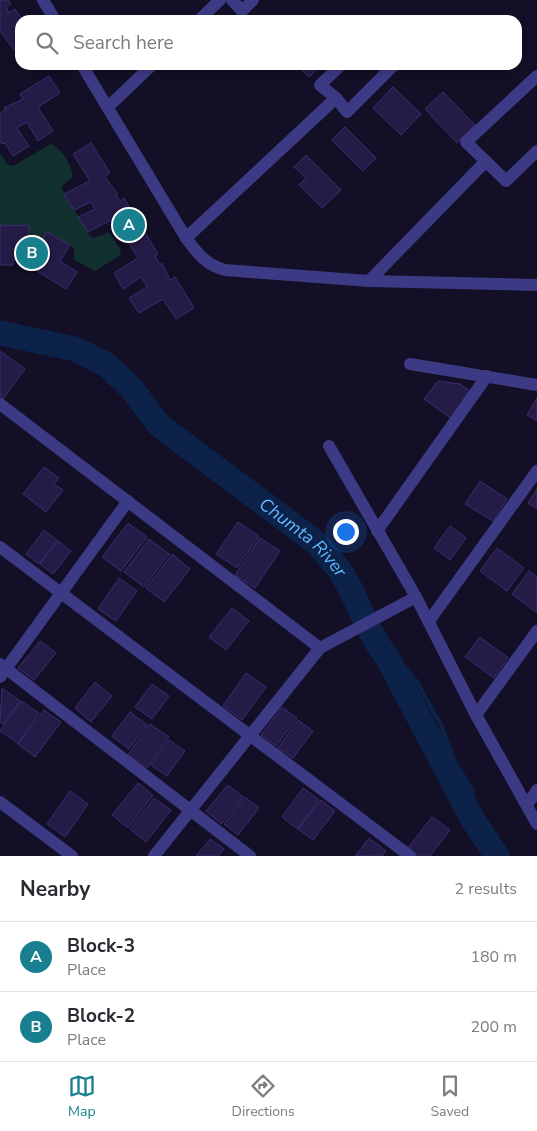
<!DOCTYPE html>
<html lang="en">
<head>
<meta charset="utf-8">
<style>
	:root { --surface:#fff; --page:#f7f7f7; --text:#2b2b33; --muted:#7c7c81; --line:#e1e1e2; --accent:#187f8f }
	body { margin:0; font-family:"Nunito Sans",sans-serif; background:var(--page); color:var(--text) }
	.you { position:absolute; left:345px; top:531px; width:18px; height:18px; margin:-12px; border:4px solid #fff; border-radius:50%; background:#1a73e8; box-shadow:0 0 0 8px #1a73e833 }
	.badge { display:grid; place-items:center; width:32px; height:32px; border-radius:50%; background:var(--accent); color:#fff; font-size:16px; font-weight:700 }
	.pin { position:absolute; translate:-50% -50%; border:2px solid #fff; box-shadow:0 1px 5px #0006 }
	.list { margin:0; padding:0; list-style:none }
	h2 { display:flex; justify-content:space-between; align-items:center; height:65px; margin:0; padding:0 20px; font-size:21px }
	h2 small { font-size:16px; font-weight:400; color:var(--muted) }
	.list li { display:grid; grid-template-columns:32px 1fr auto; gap:15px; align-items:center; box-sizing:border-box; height:70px; padding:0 20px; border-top:1px solid var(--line) }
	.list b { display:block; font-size:19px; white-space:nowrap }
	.list p { margin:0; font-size:16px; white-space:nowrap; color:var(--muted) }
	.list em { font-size:16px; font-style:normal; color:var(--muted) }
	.icon { flex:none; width:28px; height:28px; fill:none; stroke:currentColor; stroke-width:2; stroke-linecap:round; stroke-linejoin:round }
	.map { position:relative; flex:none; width:537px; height:856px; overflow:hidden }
	.search { position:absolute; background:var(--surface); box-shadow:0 2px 8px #0003; left:15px; right:15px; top:15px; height:55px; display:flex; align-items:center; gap:12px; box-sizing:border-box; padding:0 18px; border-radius:15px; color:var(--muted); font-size:19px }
	.sheet { height:205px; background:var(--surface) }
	nav { display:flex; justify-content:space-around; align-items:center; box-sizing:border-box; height:70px; border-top:1px solid var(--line); background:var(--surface); font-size:14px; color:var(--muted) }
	nav a { display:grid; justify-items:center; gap:2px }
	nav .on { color:var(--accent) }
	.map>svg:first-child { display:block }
	.green { fill:#12302f }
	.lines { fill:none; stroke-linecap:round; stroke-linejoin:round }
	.stream { stroke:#0c2248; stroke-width:4.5 }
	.river { stroke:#0c2248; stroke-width:25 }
	.building { fill:#241b47; stroke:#3b2d73 }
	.minor { stroke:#3d3a85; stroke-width:12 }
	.labels { text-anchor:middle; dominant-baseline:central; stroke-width:4.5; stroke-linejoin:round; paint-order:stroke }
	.water-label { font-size:18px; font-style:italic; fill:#62b6ff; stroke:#130f26 }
</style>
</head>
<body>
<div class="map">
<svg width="537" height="856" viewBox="0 0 537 856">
	<rect width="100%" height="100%" fill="#130f26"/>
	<path class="green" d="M51,144C60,147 75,168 72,178L63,185L62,189L90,236L94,238L109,232L121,250L119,256L95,271L74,260V248L47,232L38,247L29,242V225L1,226L0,224V153L7,164L13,166Z"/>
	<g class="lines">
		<path class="stream" d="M387,657L407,670L417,682L442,727L455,763L472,789L473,799L469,812"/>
		<path class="river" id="s1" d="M0,333L75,349L107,365L132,389L159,425L314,541C324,551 334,562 342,574C359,601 367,632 387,657L473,820L497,856"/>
	</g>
	<g class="building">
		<path d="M0,0H8L11,4L6,7L9,13L15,9L22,20L20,47L14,50L0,31Z"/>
		<path d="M297,65H321L309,77Z"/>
		<path d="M49,76L60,93L38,107L53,131L38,141L27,122L17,128L29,146L13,156L5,143L2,144L0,141V113L6,110L4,108L23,99L20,94Z"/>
		<path d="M393,87L421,114L401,135L373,108Z"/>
		<path d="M443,92L475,125L457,143L425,109Z"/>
		<path d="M345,127L376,158L363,171L332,140Z"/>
		<path d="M91,143L110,173L105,177L118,194L116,195L120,201L124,198L158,254L155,256L160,265L162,263L170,280L175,277L194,308L176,319L163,299L139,313L129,298L147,287L141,277L123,289L114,273L138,258L113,219L88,232L78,217L95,209L91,202L74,210L64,194L90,181L73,154Z"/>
		<path d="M306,155L341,190L322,208L299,185L306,178L294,167Z"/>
		<path d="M0,224L1,226L29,225V242L38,247L47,232L70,245L60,261L77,272L66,289L37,271L40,268L30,261L13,260V265H0Z"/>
		<path d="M0,351L25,369L3,399L0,396Z"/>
		<path d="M438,381L460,384L472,392L452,419L424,399Z"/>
		<path d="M537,398V421L527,415Z"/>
		<path d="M44,467L59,478L54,484L63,490L46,512L23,494Z"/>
		<path d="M480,481L507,499L493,521L465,504Z"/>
		<path d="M537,489V509L528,503Z"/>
		<path d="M238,522L259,536L237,568L216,554Z"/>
		<path d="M128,523L147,537L121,571L102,557Z"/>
		<path d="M450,526L466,538L450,560L434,548Z"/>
		<path d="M44,530L57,540L39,564L26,554Z"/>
		<path d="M260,538L280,551L255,588L235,575Z"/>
		<path d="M149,539L169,554L144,587L124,572Z"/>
		<path d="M58,541L71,551L53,574L40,564Z"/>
		<path d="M497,548L524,568L507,591L480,571Z"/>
		<path d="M172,554L190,569L164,602L146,588Z"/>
		<path d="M529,571L537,577V613L512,594Z"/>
		<path d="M119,578L137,591L116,621L98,609Z"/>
		<path d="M232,608L249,621L226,650L209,637Z"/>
		<path d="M480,637L508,658L494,678L465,657Z"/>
		<path d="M40,641L56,653L34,680L18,668Z"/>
		<path d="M246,673L266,687L242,720L223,706Z"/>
		<path d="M95,682L112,696L91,722L75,708Z"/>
		<path d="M152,684L169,696L152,719L135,707Z"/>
		<path d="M2,688L20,701L3,724L0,722Z"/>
		<path d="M21,701L39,713L18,743L0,731Z"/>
		<path d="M282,707L297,718L276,746L261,735Z"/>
		<path d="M44,710L61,722L35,757L18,744Z"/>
		<path d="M130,712L147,725L129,749L112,736Z"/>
		<path d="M298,720L313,731L293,758L278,748Z"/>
		<path d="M150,724L169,737L147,768L128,755Z"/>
		<path d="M169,740L185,751L167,776L151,765Z"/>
		<path d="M138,783L153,795L128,828L112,815Z"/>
		<path d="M228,785L243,797L221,824L206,811Z"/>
		<path d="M303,788L319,800L297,829L282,817Z"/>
		<path d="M70,791L88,804L65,837L47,824Z"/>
		<path d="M245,797L259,808L238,835L224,824Z"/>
		<path d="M154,798L171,810L146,842L130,829Z"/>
		<path d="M321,800L335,811L313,840L298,829Z"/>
		<path d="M432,817L450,830L430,856H419L408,848Z"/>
		<path d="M369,838L386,851L382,856H355Z"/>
		<path d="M210,839L224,849L218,856H196Z"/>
	</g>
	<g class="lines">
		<g class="minor">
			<path d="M43,0L55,20"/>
			<path d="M232,0L242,11L253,0"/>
			<path d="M199,20L220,0"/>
			<path d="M82,65L186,238C197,253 206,265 225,270L369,281L537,285"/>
			<path d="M341,65L320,85L336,98L347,112L394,65"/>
			<path d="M537,76L466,142L506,181L537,151"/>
			<path d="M108,107L152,65"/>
			<path d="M186,238L336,98"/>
			<path d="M369,281L486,161"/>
			<path d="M410,364L537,385"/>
			<path d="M0,404L320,648"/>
			<path d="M329,446L416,597L476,715L537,824"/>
			<path d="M377,531L487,376"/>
			<path d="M0,547L410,856"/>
			<path d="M429,621L537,471"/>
			<path d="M0,664L250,856"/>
			<path d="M0,677L128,501"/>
			<path d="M476,715L537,631"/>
			<path d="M0,802L72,856"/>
			<path d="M527,805L537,790"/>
			<path d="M154,856L320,648L416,597"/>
		</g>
	</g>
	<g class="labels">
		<g class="water-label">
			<text stroke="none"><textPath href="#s1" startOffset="375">Chumta River</textPath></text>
		</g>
	</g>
</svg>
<div class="you"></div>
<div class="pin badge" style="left:129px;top:225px">A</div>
<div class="pin badge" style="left:32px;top:253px">B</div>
<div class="search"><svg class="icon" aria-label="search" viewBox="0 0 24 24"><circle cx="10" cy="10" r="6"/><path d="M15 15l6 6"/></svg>Search here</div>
</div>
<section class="sheet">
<h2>Nearby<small>2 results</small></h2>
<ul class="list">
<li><span class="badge">A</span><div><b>Block-3</b><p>Place</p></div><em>180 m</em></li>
<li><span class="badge">B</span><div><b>Block-2</b><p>Place</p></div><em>200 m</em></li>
</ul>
</section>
<nav>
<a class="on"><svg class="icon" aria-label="map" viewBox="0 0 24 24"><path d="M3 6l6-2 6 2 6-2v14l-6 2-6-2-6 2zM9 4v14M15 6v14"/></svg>Map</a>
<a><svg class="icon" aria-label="directions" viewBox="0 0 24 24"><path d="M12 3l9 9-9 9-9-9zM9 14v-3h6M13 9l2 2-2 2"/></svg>Directions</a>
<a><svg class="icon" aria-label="saved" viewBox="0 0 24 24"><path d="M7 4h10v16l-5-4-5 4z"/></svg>Saved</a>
</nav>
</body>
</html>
